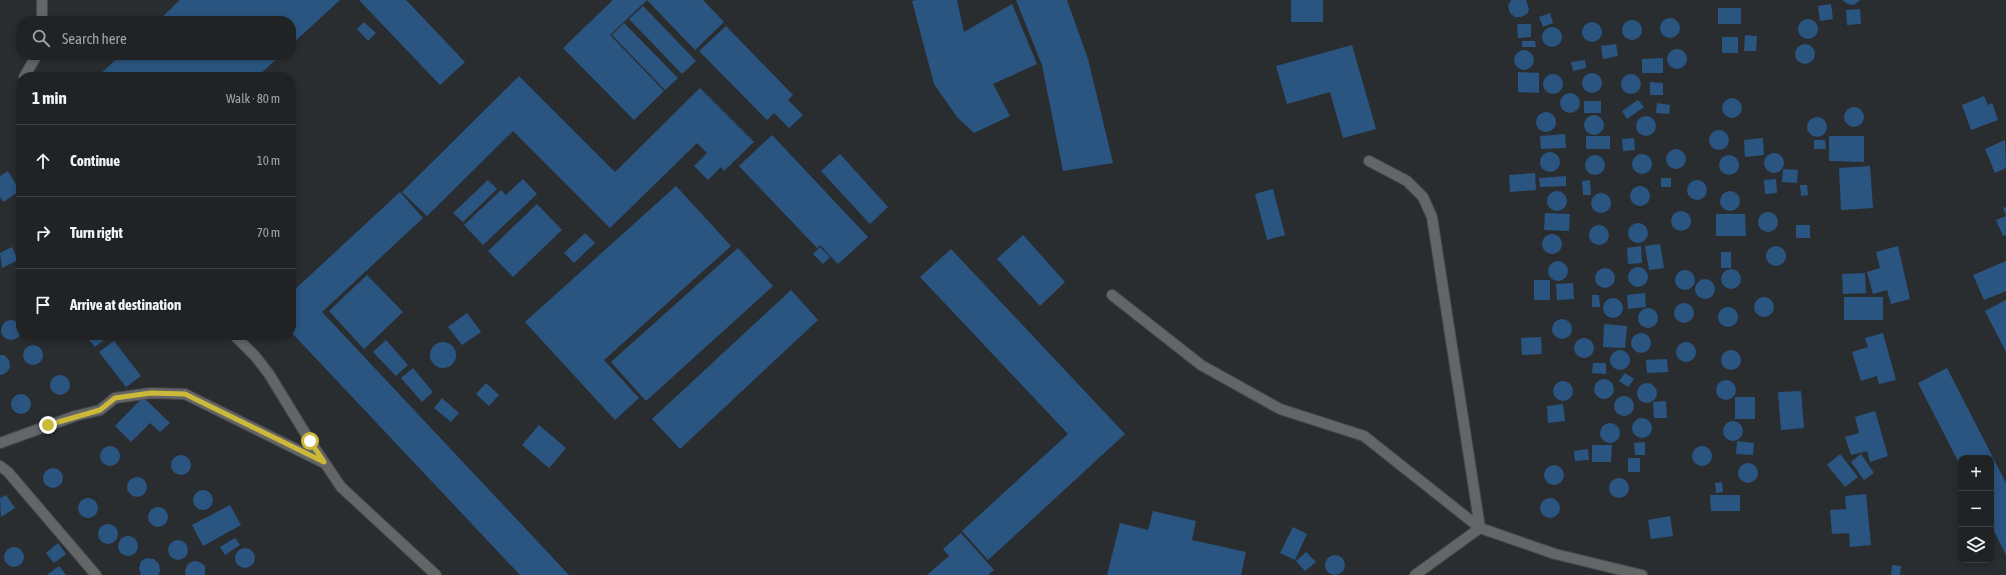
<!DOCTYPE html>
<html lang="en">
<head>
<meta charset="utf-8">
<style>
	:root { --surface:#202224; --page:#2d2f31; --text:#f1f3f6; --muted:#a2a4a6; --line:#3d3f41 }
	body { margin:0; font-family:"Asap Condensed",sans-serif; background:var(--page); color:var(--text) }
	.controls { position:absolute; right:12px; bottom:12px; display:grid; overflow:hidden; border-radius:8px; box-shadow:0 2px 6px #0003 }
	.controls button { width:36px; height:36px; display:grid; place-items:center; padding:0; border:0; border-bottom:1px solid var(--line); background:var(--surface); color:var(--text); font:20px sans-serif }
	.stop { position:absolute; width:12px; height:12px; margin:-9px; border:3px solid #ccb939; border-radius:50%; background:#fff }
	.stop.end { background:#ccb939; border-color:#fff; box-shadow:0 1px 4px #0008 }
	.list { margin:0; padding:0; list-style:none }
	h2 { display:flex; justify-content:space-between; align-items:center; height:52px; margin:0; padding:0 16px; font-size:17px }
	h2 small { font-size:13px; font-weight:400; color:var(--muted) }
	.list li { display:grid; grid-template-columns:26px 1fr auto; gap:12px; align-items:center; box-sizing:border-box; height:72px; padding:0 16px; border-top:1px solid var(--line) }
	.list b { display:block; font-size:15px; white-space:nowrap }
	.list em { font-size:13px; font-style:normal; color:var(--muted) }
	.icon { flex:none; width:22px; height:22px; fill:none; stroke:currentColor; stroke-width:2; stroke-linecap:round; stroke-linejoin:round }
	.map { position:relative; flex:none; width:2006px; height:575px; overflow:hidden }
	.search { position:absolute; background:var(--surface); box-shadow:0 2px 6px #0003; left:16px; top:16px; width:280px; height:44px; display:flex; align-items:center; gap:10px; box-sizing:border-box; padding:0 14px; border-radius:16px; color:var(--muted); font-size:15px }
	.panel { position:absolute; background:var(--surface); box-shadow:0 2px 6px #0003; left:16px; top:72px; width:280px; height:268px; border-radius:16px }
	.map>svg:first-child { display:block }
	.building { fill:#2a5581 }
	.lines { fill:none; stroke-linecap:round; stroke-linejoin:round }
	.minor-casing { stroke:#46484b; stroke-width:12 }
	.minor { stroke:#646567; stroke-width:10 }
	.route { stroke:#ccb939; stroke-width:5 }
</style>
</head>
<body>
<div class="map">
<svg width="2006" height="575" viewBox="0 0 2006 575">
	<rect width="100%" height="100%" fill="#2a2d30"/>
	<g class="building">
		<path d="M180,0H340L291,45V21H158Z"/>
		<path d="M359,0H406L465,62L440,85Z"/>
		<path d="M613,0H703L724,22L695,50L647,0L610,35L664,91L634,120L563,48Z"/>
		<path d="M916,0H957L964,32L1012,4L1037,64L993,84L1010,116L974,133L957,117L934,84L912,1Z"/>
		<path d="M1016,0H1067L1088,59L1113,163L1063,171L1042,65Z"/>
		<rect x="1291" y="0" width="32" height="22"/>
		<path d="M1511,0H1526L1529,9L1527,14L1521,17H1515L1510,13L1508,6Z"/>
		<path d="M1842,0H1860L1854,5L1848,4Z"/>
		<path d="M1831,4L1833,19L1820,21L1818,6Z"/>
		<path d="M643,6L696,61L682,74L629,19Z"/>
		<rect x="1718" y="8" width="23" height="16"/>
		<path d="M1860,9L1861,24L1847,25L1846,10Z"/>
		<path d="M1550,13L1553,23L1543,27L1539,17Z"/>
		<circle cx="1670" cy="28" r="10"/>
		<circle cx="1808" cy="29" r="10"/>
		<circle cx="1632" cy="30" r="10"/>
		<circle cx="1592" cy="32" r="10"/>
		<path d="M364,22L376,33L368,41L357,29Z"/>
		<path d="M624,23L678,78L665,90L612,35Z"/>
		<path d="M1517,24H1531V37L1518,38Z"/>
		<path d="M726,26L793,95L788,100L803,115L789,128L774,113L767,120L699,51Z"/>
		<circle cx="1552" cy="37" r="10"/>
		<path d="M1745,35L1757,36L1756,51H1744Z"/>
		<rect x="1722" y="37" width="16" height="16"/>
		<path d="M1522,41H1535L1536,47H1522Z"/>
		<circle cx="1805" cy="54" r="10"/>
		<path d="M1616,44L1618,56L1603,59L1601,46Z"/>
		<path d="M1352,45L1376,129L1343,138L1330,92L1287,104L1276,66Z"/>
		<circle cx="1677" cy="59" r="10"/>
		<circle cx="1524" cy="60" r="10"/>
		<path d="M121,55H281L257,77H97Z"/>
		<path d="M1663,58V73H1642V59Z"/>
		<path d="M1585,60L1586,68L1573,71L1571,62Z"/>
		<path d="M1518,72L1539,73V93L1518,92Z"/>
		<circle cx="1592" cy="83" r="10"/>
		<circle cx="1553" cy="84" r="10"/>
		<circle cx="1631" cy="84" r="10"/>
		<path d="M519,76L615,172L700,88L754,142L724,171L721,167L708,180L694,166L707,153L697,143L610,228L513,131L427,216L402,192Z"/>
		<path d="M1650,82L1663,83V95H1650Z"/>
		<circle cx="1570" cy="103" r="10"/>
		<path d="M1984,96L1988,105L1992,103L1998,120L1971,130L1962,105Z"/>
		<circle cx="1732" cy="108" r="10"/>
		<path d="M1638,100L1644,107L1627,119L1622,111Z"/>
		<rect x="1584" y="101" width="17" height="12"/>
		<path d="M1657,103L1670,105L1669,114L1656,113Z"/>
		<circle cx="1854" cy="117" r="10"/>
		<circle cx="1546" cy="122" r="10"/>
		<circle cx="1594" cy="125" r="10"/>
		<circle cx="1646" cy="126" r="10"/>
		<circle cx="1817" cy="127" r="10"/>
		<circle cx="1719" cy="140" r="10"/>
		<path d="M1565,134L1566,148L1541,149L1540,136Z"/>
		<path d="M772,135L868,237L838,264L820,245L817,248L739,166Z"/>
		<rect x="1586" y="136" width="24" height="13"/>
		<path d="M1829,136H1864V162L1829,161Z"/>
		<path d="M1634,138L1635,150L1623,151L1622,139Z"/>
		<path d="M1763,138L1764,155L1745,157L1744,140Z"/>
		<path d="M1814,140H1825L1826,149H1814Z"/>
		<path d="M2005,140L2006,168L1995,173L1985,149Z"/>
		<circle cx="1676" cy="159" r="10"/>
		<circle cx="1550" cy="162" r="10"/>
		<circle cx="1774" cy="163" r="10"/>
		<circle cx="1642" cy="164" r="10"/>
		<path d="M840,154L888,207L870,224L821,171Z"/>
		<circle cx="1595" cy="165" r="10"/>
		<circle cx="1729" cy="165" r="10"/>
		<path d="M1870,166L1873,208L1841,210L1839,168Z"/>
		<path d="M1783,169L1798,170L1797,183L1782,182Z"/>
		<path d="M8,171L20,191L3,202L0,197V176Z"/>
		<path d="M1535,173L1536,190L1510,192L1509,175Z"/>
		<path d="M1566,176V186L1540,187L1539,178Z"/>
		<rect x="1661" y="178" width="10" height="9"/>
		<path d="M523,179L537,194L483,245L464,225L501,190L506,195Z"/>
		<path d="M1776,179L1777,193L1765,194L1764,180Z"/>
		<circle cx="1697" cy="190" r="10"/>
		<path d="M488,180L497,189L463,222L453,213Z"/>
		<path d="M1590,180L1591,195H1583L1582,181Z"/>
		<path d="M1800,185H1807L1808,195L1801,196Z"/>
		<circle cx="1640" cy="196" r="10"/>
		<path d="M676,186L731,246L604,360L639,398L615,420L525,322Z"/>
		<path d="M1273,189L1285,235L1267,240L1255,194Z"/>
		<circle cx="1557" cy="201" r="10"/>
		<circle cx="1730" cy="201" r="10"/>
		<path d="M400,192L423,218L322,312L569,575H520L291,332V293Z"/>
		<circle cx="1601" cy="203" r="10"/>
		<path d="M537,204L562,230L513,277L488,251Z"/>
		<path d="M2006,207V235L2003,236L1996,220L2006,216L2003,208Z"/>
		<circle cx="1681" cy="221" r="10"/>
		<circle cx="1768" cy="222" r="10"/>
		<path d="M1545,213L1570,214L1569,231L1544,230Z"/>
		<path d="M1716,214H1745L1746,236H1716Z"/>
		<circle cx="1638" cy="233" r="10"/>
		<circle cx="1599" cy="235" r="10"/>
		<rect x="1796" y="225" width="14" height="13"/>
		<path d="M585,233L595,243L574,263L564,253Z"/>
		<circle cx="1552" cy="244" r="10"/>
		<path d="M1023,235L1065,282L1040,306L997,259Z"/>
		<path d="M1660,244L1664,268L1649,270L1645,246Z"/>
		<circle cx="1776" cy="256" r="10"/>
		<path d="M1641,246L1642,263L1628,264L1627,248Z"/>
		<path d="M1898,246L1910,299L1891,304L1887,290L1873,294L1867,272L1880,268L1876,252Z"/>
		<path d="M12,247L18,260L2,268L0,253Z"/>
		<path d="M820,247L830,257L823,264L813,254Z"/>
		<path d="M738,248L773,286L646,401L611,362Z"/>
		<path d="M951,249L1125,434L988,560L962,531L1068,434L920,277Z"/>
		<rect x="1721" y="252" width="10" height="16"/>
		<circle cx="1558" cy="271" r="10"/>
		<path d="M2006,261V291L1984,300L1973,275Z"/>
		<circle cx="1638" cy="277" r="10"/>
		<circle cx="1605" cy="278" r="10"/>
		<circle cx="1731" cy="279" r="10"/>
		<circle cx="1685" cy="280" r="10"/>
		<path d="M1865,273L1866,293L1843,294L1842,274Z"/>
		<path d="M367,275L403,312L364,349L329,311Z"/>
		<circle cx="1705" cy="289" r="10"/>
		<rect x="1534" y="280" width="16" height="20"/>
		<path d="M1573,283L1574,299L1557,300L1556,284Z"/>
		<path d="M791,290L818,320L680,449L652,419Z"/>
		<path d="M1645,293L1646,307L1628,309L1627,295Z"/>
		<path d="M1592,295H1599L1600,307H1592Z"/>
		<circle cx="1764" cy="307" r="10"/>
		<rect x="1844" y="297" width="39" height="23"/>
		<circle cx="1613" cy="308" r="10"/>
		<path d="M2006,300V352L1985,311Z"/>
		<circle cx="1684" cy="313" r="10"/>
		<circle cx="1728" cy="317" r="10"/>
		<circle cx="1648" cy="318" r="10"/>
		<path d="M467,313L481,332L462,345L448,327Z"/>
		<circle cx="1562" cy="329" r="10"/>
		<circle cx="11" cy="330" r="10"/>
		<path d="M1604,324L1627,326L1625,348L1603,347Z"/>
		<circle cx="1641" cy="343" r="10"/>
		<path d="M1883,333L1896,380L1879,384L1877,376L1861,381L1852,352L1868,347L1865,338Z"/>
		<path d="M85,335H106L108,337L95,347Z"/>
		<path d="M1541,337L1542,354L1522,355L1521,338Z"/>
		<circle cx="1584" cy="348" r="10"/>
		<path d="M386,340L408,365L396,376L373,352Z"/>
		<path d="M114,341L141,376L126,387L99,352Z"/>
		<circle cx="443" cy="355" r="13"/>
		<circle cx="1686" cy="352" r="10"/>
		<circle cx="33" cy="355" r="10"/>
		<circle cx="1620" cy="360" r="10"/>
		<circle cx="1731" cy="360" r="10"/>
		<path d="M0,355H4L9,360L10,367L7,372L2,375H0Z"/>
		<path d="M1667,359L1668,372L1647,373L1646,360Z"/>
		<path d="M1593,363H1606V374L1592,373Z"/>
		<path d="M413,368L433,392L422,402L401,378Z"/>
		<path d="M1947,368L2006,483V555L1991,525V458H1961V467L1918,383Z"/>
		<path d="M1625,373L1634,379L1628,387L1619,381Z"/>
		<circle cx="60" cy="385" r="10"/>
		<circle cx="1604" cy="389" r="10"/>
		<circle cx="1726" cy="390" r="10"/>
		<circle cx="1563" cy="391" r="10"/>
		<circle cx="1647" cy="393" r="10"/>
		<path d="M486,383L499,395L489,406L476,394Z"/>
		<path d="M1801,391L1804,428L1781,430L1778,392Z"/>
		<circle cx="21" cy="404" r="10"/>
		<circle cx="1624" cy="406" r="10"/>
		<path d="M143,397L170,423L160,432L150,423L131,442L115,426Z"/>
		<rect x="1735" y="397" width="20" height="22"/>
		<path d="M442,398L459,413L451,422L434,408Z"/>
		<path d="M1666,401L1667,418H1654L1653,402Z"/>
		<path d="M1563,404L1565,421L1548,423L1547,406Z"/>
		<path d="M1875,411L1888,456L1870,462L1867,451L1851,455L1845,437L1859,433L1855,417Z"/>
		<circle cx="1642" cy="428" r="10"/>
		<circle cx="1733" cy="431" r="10"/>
		<circle cx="1610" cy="433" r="10"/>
		<path d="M539,425L566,448L549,468L522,445Z"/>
		<path d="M1737,441L1754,443L1753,455L1736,454Z"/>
		<path d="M1645,442V455H1635L1634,443Z"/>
		<path d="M1592,445H1612L1611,462H1592Z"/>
		<circle cx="1702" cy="456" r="10"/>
		<circle cx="110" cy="456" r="10"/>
		<path d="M1588,449L1589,460L1575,461L1574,451Z"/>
		<path d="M1840,454L1858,477L1845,487L1827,465Z"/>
		<path d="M1861,454L1874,473L1864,480L1851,462Z"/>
		<circle cx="181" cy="465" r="10"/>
		<rect x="1628" y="458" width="12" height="14"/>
		<circle cx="1748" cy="473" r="10"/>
		<circle cx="1554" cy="475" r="10"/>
		<circle cx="53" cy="478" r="10"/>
		<circle cx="137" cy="487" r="10"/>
		<circle cx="1619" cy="488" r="10"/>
		<path d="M1722,482L1723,492L1716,493L1715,483Z"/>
		<circle cx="203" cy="500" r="10"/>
		<path d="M1866,494L1871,545L1850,547L1849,533L1832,534L1830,510L1846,509L1845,496Z"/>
		<path d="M6,495L15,508L1,517L0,498Z"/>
		<path d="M1710,495H1740V511H1711Z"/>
		<circle cx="1550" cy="508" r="10"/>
		<circle cx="88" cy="508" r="10"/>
		<path d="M230,505L241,525L203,546L192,525Z"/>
		<circle cx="158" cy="517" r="10"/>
		<path d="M1153,511L1196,521L1192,540L1246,552L1241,575H1107L1120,523L1148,530Z"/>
		<path d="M1670,516L1673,536L1651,539L1648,520Z"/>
		<circle cx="108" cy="534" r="10"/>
		<path d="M1293,527L1307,534L1295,560L1280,553Z"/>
		<path d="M961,533L994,570L988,575H927L949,556L943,549Z"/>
		<circle cx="128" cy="546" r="10"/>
		<path d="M235,538L240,545L225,555L220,547Z"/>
		<circle cx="178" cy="550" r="10"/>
		<path d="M58,543L66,554L54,563L46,553Z"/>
		<circle cx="14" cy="557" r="10"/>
		<circle cx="245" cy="558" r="10"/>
		<path d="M1306,552L1316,562L1305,571L1296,561Z"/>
		<circle cx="1335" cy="565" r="10"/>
		<path d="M147,558L154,559L159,564L160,571L158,575H141L139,568L141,561Z"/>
		<path d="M194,561L200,562L205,566V575H186L185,571L188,564Z"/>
		<path d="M1892,565L1901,566L1900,575H1891Z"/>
		<path d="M59,566L66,575H47Z"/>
	</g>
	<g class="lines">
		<defs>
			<g id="minor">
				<path d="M42,0V21"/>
				<path d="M24,77L37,55"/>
				<path d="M1369,161L1407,181L1423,197L1432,217L1480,528"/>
				<path d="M1112,295L1201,365L1280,409L1364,436L1480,528L1555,554L1642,575"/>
				<path d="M234,335L255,356L269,374L310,441L341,487L436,575"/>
				<path d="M0,443L75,416L100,410L115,398L151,393L185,394L324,463"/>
				<path d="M0,466L8,472L96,575"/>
				<path d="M1415,575L1480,528"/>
			</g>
		</defs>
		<use href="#minor" class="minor-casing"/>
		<use href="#minor" class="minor"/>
	</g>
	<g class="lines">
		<path class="route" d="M48,425L100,410L115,398L151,393L185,394L324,462L310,441"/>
	</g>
</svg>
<div class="controls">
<button>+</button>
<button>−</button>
<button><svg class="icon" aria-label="layers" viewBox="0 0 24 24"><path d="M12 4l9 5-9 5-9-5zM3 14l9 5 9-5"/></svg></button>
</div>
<div class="stop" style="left:310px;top:441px"></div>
<div class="stop end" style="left:48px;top:425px"></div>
<div class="search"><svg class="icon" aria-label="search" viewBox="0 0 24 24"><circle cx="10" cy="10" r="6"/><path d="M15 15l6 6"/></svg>Search here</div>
<section class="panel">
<h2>1 min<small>Walk · 80 m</small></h2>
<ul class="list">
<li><svg class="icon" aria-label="ahead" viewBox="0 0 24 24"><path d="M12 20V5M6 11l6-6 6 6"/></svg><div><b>Continue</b></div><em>10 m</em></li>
<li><svg class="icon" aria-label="right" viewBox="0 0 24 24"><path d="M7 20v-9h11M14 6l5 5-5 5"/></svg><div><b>Turn right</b></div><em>70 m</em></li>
<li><svg class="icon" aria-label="arrive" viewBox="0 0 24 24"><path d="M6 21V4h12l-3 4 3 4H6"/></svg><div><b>Arrive at destination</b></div></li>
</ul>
</section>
</div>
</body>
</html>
